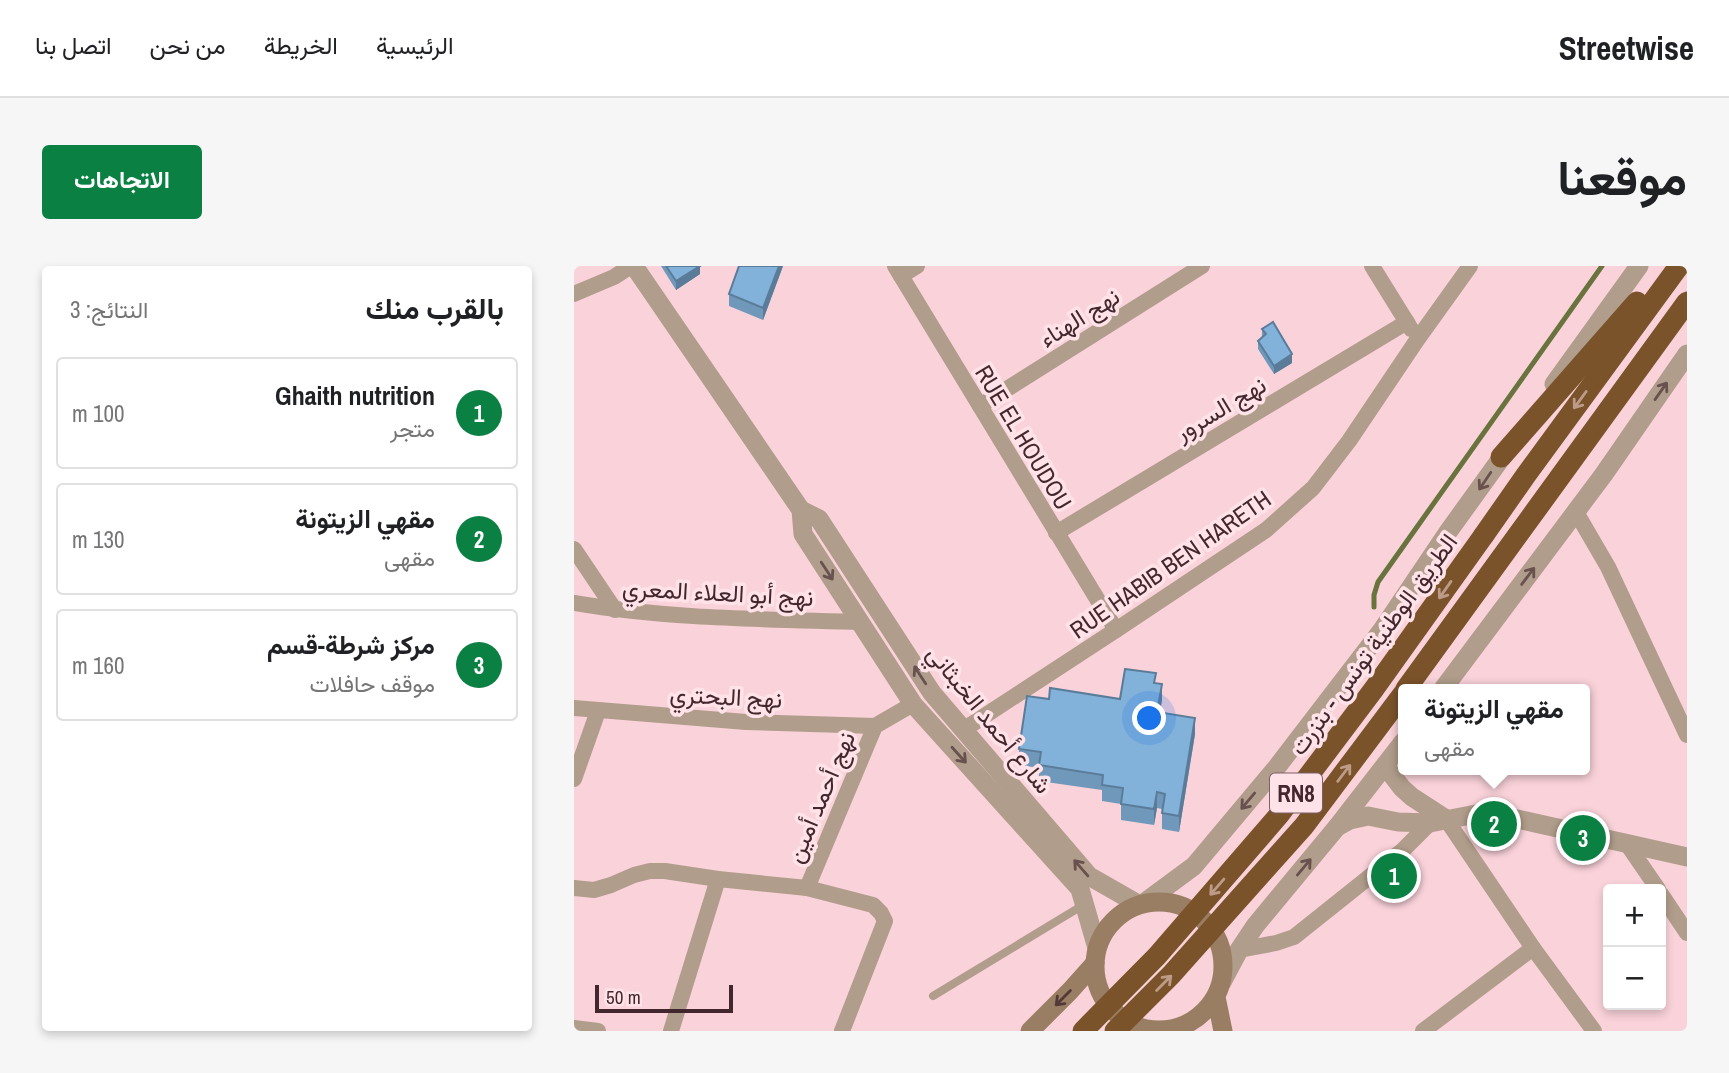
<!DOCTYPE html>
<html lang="ar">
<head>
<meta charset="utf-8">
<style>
	:root { --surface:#fff; --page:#f6f6f6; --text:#202124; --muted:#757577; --line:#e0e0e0; --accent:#0b8043 }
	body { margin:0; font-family:"Archivo Narrow",Vazirmatn,sans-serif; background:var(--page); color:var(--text); direction:rtl }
	.controls { position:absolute; right:21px; bottom:21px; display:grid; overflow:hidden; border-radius:7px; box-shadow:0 4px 10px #0003 }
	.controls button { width:63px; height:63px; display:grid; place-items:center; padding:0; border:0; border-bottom:2px solid var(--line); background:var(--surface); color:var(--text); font:35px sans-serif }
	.scale { position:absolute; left:21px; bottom:18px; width:138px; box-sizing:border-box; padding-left:7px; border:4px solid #42282e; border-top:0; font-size:19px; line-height:24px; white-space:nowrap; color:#42282e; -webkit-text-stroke:5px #ffe3e8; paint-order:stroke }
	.you { position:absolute; left:576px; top:453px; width:24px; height:24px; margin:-18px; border:5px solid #fff; border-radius:50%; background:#1a73e8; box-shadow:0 0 0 10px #1a73e833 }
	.badge { display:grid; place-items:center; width:46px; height:46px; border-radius:50%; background:var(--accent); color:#fff; font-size:23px; font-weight:700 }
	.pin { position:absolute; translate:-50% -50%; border:4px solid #fff; box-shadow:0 2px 7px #0006 }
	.popup { position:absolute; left:824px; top:418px; width:192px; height:91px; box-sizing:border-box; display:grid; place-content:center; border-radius:7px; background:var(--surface); filter:drop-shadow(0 2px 5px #0005); font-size:23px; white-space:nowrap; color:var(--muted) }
	.popup b { font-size:26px; color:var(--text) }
	.popup::after { content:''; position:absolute; left:50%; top:100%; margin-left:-14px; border:14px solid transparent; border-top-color:var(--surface) }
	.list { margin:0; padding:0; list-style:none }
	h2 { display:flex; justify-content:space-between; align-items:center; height:91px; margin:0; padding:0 28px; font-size:30px }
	h2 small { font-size:23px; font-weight:400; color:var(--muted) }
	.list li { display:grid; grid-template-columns:46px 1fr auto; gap:21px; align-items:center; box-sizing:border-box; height:112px; margin:0 14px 14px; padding:0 14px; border:2px solid var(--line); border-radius:7px }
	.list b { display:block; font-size:26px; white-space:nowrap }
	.list p { margin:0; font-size:23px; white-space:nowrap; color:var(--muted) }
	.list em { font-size:23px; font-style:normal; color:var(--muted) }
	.map { position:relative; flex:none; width:1113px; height:765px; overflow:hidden; direction:ltr; border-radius:7px }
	header { display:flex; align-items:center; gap:42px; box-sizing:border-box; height:98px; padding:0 35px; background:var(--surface); border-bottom:2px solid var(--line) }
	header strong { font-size:33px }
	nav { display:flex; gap:38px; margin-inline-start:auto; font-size:24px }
	.intro { display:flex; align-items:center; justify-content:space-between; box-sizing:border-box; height:168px; padding:0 42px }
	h1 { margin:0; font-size:49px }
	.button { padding:18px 32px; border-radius:7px; background:var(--accent); color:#fff; font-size:24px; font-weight:700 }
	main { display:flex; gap:42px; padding:0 42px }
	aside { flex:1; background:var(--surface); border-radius:7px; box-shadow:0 4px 10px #0003 }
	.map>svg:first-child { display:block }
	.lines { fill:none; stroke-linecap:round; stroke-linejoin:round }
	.stream { stroke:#68733d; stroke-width:5 }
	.service { stroke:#b19d8b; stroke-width:8 }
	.minor { stroke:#b19d8b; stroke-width:16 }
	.tertiary { stroke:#b19d8b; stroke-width:19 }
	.secondary { stroke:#9a7e63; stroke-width:19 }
	.motorway { stroke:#7b532a; stroke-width:21 }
	.motorway-bridge { stroke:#7b532a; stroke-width:21 }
	.wall { fill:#7098bb }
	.shaded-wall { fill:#5b7c99 }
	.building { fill:#82b1da; stroke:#5b7c99; stroke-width:2 }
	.oneway { stroke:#69514f }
	.oneway2 { stroke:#bd9b89 }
	.oneway3 { stroke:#543939 }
	.labels { text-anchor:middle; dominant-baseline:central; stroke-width:7; stroke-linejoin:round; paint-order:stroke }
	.shield { fill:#ffe3e8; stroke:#7b6066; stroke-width:2 }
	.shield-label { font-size:23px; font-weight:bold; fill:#42282e }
	.street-label { font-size:24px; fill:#42282e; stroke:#ffe3e8 }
</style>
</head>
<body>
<header>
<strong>Streetwise</strong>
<nav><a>الرئيسية</a><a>الخريطة</a><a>من نحن</a><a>اتصل بنا</a></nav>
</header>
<div class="intro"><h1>موقعنا</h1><a class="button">الاتجاهات</a></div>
<main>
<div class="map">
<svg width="1113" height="765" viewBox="0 0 1113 765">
	<rect width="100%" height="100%" fill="#fad2da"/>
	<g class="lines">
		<path class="stream" d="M800,341V329L804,316L1028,0"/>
		<path class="service" d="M359,730L511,638"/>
		<g class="minor">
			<path d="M321,0L542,364"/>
			<path d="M798,0L837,63"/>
			<path d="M327,10L343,0"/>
			<path d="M0,28L40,11L57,0"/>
			<path d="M406,140L628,0"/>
			<path d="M1002,246L1034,301L1113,469"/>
			<path d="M482,267L833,56"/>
			<path d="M0,283L41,344"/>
			<path d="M0,337C94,353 190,353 286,356"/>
			<path d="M0,442L172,456L301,460"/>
			<path d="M389,464L542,364L692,264L739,222L775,175L843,74L896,0"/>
			<path d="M0,513L24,445"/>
			<path d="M872,553L959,682L1020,765"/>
			<path d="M1053,578L1084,623"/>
			<path d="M0,622L20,624L37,619L60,609L76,605H91L144,613L233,622L299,639L307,647L311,655L268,765"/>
			<path d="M233,622L301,460L339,438"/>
			<path d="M1087,628L1113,667"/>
			<path d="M665,684L702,677L720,671L829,584L856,557"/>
			<path d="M0,762L24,765"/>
			<path d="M97,765L144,613"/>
			<path d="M849,765L959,682"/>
		</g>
		<g class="tertiary">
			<path d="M60,0L227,244L229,268L339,438L506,623L523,682"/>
			<path d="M980,118L1065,0"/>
			<path d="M227,244L245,253L358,427L515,610L564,638"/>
			<path d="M869,423L1030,208L1113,88"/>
			<path d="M811,500L828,522L838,531L872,553"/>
			<path d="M763,561L776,554L794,550L824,556L856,557L912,546L1113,591"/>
			<path d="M570,637L620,600L703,501L808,364L874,266L936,180"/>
			<path d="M648,716L665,684L681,660L763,561L829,476"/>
		</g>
		<g class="secondary">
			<circle cx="585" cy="700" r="64"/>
			<path d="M642,731L649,765"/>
			<path d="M456,765L496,725L521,697"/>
		</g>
		<g class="motorway">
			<path d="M927,191L1063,36"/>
			<path d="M910,269L952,209L1105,0"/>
			<path d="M832,423L1113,36"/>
		</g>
		<g class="motorway-bridge">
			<path d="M509,765L583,690L705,549L800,423L910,269"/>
			<path d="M541,765L597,709L730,560L829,428"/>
		</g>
	</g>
	<g class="wall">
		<path d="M87,0H126V8L102,24Z"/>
		<path d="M209,0L189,54L155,40V28Z"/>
		<path d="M688,63L718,97L700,108L684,83V75L688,71Z"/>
		<path d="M582,417L588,434L586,447L621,468L605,566L588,563V543L583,542L580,559L547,554V538L528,535V524L465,515V502L445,499V483L475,433H546Z"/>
	</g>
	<g class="shaded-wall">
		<path d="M126,0V8L102,24V15Z"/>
		<path d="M205,0H209L189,54V42Z"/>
		<path d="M718,88V97L700,108V100Z"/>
		<path d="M588,418V434L583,462V446Z"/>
		<path d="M621,452V468L605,566V550Z"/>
		<path d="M583,526V542L580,559V543Z"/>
	</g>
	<g class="building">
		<path d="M92,0H126L102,15Z"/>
		<path d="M165,0H205L189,42L155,28Z"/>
		<path d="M699,56L718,88L700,100L684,75L692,68L688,63Z"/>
		<path d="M551,403L582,407L580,417L588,418L583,446L621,452L605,550L588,547L591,528L583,526L580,543L547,538L549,522L528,519L529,509L465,499L467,486L445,483L453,430L475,433L476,422L546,433Z"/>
	</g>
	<defs><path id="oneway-shaft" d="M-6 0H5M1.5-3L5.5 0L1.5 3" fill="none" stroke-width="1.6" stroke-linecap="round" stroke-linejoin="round" transform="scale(1.75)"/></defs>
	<g class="oneway">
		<use href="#oneway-shaft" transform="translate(1087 125) rotate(-55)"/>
		<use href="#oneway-shaft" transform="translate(911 215) rotate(124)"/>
		<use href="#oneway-shaft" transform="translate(253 305) rotate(57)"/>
		<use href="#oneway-shaft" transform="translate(954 310) rotate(-53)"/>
		<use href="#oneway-shaft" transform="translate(346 409) rotate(-123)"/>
		<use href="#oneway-shaft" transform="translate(385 489) rotate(48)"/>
		<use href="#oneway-shaft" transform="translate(674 535) rotate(130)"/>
		<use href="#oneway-shaft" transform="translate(730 601) rotate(-50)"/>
		<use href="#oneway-shaft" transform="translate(507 602) rotate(-131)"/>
	</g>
	<g class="oneway2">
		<use href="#oneway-shaft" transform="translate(1006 134) rotate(126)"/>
		<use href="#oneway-shaft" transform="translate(871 324) rotate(125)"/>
		<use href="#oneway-shaft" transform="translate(770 507) rotate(-53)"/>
		<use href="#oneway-shaft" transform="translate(643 621) rotate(131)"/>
		<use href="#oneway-shaft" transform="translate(590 717) rotate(-45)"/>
	</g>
	<use class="oneway3" href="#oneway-shaft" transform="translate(489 732) rotate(135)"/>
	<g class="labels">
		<rect class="shield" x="696" y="507.5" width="52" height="39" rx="5"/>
		<g class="shield-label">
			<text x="722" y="527">RN8</text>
		</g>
		<g class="street-label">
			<text transform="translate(505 51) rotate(-32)">نهج الهناء</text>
			<text transform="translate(646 142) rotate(-31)">نهج السرور</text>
			<text transform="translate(450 171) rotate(59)">RUE EL HOUDOU</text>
			<text transform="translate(596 298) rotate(-35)">RUE HABIB BEN HARETH</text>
			<text transform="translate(144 326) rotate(3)">نهج أبو العلاء المعري</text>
			<text transform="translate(799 378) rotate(-54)">الطريق الوطنية تونس - بنزرت</text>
			<text transform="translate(152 430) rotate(3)">نهج البحتري</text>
			<text transform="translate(416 453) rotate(51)">شارع أحمد الخبثاني</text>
			<text transform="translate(246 531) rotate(-67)">نهج أحمد أمين</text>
		</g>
	</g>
</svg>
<div class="controls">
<button>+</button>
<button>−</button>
</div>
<div class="scale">50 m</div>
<div class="you"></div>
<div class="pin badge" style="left:820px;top:610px">1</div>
<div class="pin badge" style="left:920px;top:558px">2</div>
<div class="popup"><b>مقهي الزيتونة</b>مقهى</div>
<div class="pin badge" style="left:1009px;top:572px">3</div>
</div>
<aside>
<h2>بالقرب منك<small>النتائج: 3</small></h2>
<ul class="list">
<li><span class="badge">1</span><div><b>Ghaith nutrition</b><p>متجر</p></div><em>100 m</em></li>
<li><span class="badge">2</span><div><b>مقهي الزيتونة</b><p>مقهى</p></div><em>130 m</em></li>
<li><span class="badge">3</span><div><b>مركز شرطة-قسم</b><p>موقف حافلات</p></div><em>160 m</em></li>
</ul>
</aside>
</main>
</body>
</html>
